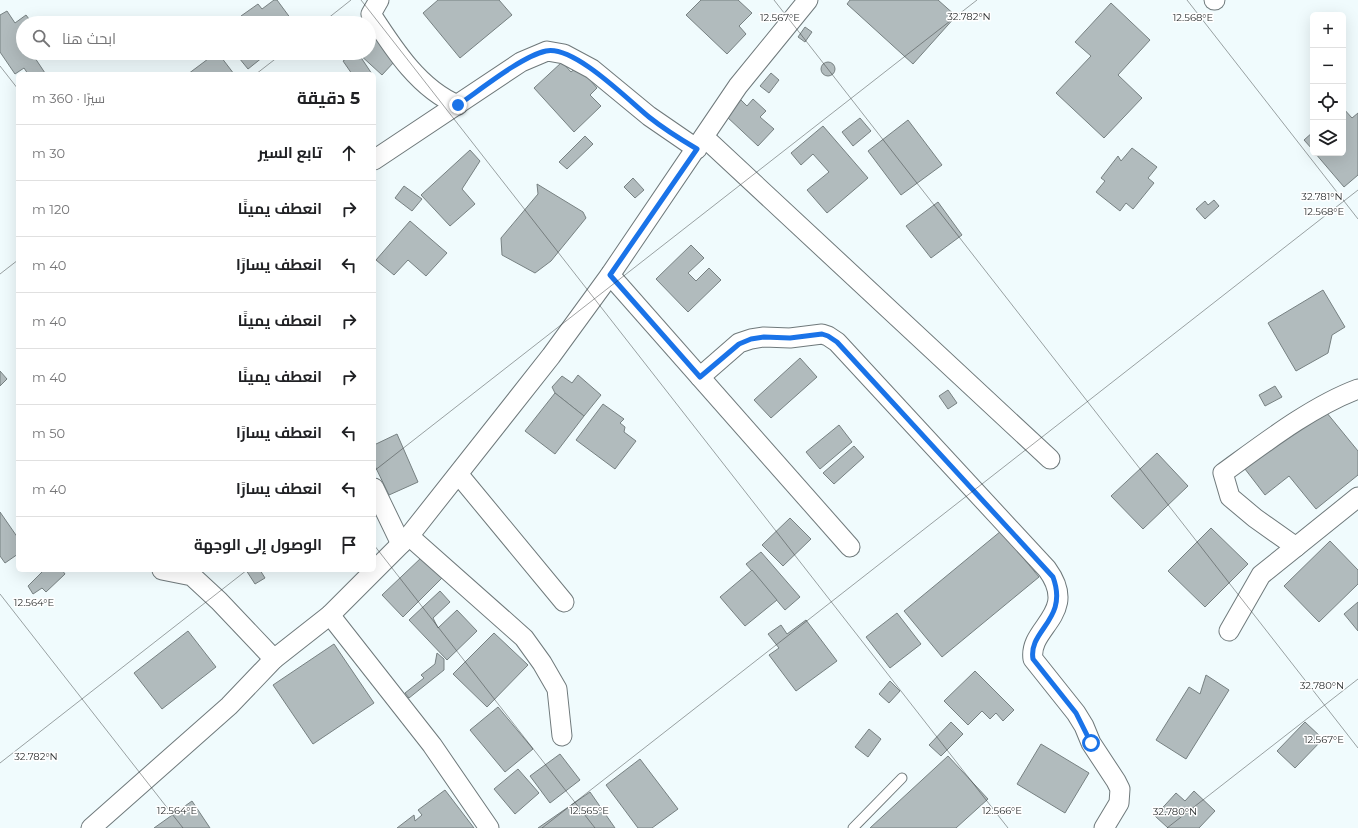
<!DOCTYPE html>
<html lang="ar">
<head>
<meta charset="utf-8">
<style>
	:root { --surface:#fff; --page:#f6f6f6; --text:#202124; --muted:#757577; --line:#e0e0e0 }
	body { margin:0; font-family:Montserrat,Cairo,sans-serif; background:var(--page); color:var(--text); direction:rtl }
	.controls { position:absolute; right:12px; top:12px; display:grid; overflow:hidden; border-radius:6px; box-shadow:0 4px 16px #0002 }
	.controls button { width:36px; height:36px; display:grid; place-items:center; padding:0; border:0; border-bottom:1px solid var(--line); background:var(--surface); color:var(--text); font:20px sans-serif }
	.stop { position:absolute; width:12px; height:12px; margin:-9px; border:3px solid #1a73e8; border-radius:50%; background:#fff }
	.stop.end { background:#1a73e8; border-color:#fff; box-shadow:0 1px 4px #0008 }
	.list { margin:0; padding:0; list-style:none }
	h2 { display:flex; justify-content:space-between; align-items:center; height:52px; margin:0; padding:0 16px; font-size:17px }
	h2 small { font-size:13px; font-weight:400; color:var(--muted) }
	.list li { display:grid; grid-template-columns:26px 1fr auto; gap:12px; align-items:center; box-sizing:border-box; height:56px; padding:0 16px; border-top:1px solid var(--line) }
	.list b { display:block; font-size:15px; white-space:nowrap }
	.list em { font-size:13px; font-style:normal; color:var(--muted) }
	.icon { flex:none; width:22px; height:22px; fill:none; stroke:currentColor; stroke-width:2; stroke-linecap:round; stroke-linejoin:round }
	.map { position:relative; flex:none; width:1358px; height:828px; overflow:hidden; direction:ltr }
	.search { position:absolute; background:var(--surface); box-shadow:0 4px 16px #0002; left:16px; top:16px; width:360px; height:44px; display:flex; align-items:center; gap:10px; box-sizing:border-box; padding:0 14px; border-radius:22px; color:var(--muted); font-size:15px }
	.panel { position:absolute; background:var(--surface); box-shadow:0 4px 16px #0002; left:16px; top:72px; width:360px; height:500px; border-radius:6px; direction:rtl }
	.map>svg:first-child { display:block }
	.building { fill:#b1bbbd; stroke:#778182 }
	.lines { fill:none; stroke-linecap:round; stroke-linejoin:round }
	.service-casing { stroke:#6f797b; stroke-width:11 }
	.minor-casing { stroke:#6f797b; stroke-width:21 }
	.service { stroke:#fff; stroke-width:9 }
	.minor { stroke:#fff; stroke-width:19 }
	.route { stroke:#1a73e8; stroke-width:5 }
	.ticks { fill:none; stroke:#2e3233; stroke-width:1; stroke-opacity:0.45 }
	.ticks-label { font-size:10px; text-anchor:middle; fill:#2e3233; stroke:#fff; stroke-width:3; stroke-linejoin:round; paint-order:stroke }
</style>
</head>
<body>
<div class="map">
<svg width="1358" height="828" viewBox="0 0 1358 828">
	<rect width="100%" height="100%" fill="#f0fbfd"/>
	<g class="building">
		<path d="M274,0H277L294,23H242L245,21L241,16L258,4L262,9Z"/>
		<path d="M438,0H499L512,15L460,58L423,13Z"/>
		<path d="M701,0H738L752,13L739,26L746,34L727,54L686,15Z"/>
		<path d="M850,0H938L956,16L913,64L847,4Z"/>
		<path d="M1111,3L1150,40L1118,75L1142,98L1104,138L1056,93L1091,56L1075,42Z"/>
		<path d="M7,11L15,23L26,15L32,23H23V53H43L35,58L45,73L44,74H28L24,68L15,74L0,52V15Z"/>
		<path d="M805,27L812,32L805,42L798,37Z"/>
		<path d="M376,29L394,62L382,75L358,53H369V37Z"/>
		<path d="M216,53H218L234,74H188Z"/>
		<path d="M235,53H268L248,69Z"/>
		<path d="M355,53H358L372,74H352L343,61Z"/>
		<circle cx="828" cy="69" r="7"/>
		<path d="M562,62L571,72L578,66L597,88L590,95L601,106L574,132L534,88Z"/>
		<path d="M771,73L779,80L769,93L760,86Z"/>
		<path d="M753,99L766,111L760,117L774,129L758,146L726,116L741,100L747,106Z"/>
		<path d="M1343,108L1352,118L1358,113V175L1344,187L1315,153H1343Z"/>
		<path d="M860,118L871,131L853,146L842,132Z"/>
		<path d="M908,120L942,165L901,195L868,151Z"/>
		<path d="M823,126L868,178L827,213L807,190L829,172L813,154L801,165L791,153Z"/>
		<path d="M1313,132V150L1304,140Z"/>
		<path d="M585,136L593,144L567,169L559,162Z"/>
		<path d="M1132,148L1157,167L1148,178L1154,183L1133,209L1126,203L1120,211L1096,192L1105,181L1101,178L1118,156L1121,161Z"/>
		<path d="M470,150L480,161L462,189L475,204L450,226L421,195Z"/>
		<path d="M633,178L644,190L635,198L624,187Z"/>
		<path d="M537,184L583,212L586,218L551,261L535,273L502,255L501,238L538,194Z"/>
		<path d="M404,186L422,199L412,211L395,198Z"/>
		<path d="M1214,200L1219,206L1205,219L1196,209L1205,201L1208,205Z"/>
		<path d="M938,202L962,235L931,258L906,226Z"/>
		<path d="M410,221L447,253L426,276L408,260L394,275L376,260Z"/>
		<path d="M691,245L704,258L688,273L696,281L709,268L721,280L688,312L656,279Z"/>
		<path d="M1323,290L1345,327L1332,335L1328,353L1296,371L1268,323Z"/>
		<path d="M800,358L817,377L771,418L754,400Z"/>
		<path d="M0,371L7,379L0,386Z"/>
		<path d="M578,375L601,395L584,416L555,393L552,387L562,376L572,383Z"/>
		<path d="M1275,386L1282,397L1265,406L1259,395Z"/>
		<path d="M948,390L957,403L948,409L939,396Z"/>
		<path d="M555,393L584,416L555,454L525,431Z"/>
		<path d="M603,404L624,419L620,423L625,427L624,432L636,441L615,469L576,440Z"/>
		<path d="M1322,407L1358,451V475L1316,509L1289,476L1265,495L1245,469Z"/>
		<path d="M839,425L852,442L820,469L806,452Z"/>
		<path d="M397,434L418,482L389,495L374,464V445Z"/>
		<path d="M854,446L864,457L834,484L823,473Z"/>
		<path d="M1157,453L1188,486L1143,529L1111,496Z"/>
		<path d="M0,512L18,538V554L5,563L0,556Z"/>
		<path d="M790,518L811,539L783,566L762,545Z"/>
		<path d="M1211,528L1248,564L1205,607L1168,571Z"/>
		<path d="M1001,531L1039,577L942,657L904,611Z"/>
		<path d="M1330,541L1358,570V584L1319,622L1284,586Z"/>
		<path d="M761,552L800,597L785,610L746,564Z"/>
		<path d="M422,557L442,578L403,617L382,595Z"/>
		<path d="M44,570H62L65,574L46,592L42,588L33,594L28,586Z"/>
		<path d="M246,570H260L265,578L255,584Z"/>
		<path d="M752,570L777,600L745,626L720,597Z"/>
		<path d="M440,591L450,602L433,618L438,628L457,610L477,631L447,660L409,620Z"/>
		<path d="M1358,602V631L1344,614Z"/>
		<path d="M897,613L921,644L890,668L866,637Z"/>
		<path d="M806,620L837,661L796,691L769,655L779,648L768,634L781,625L787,634Z"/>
		<path d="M188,631L216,667L162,709L134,673Z"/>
		<path d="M494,633L528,665L487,707L453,674Z"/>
		<path d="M334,644L374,703L313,744L273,685Z"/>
		<path d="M437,653L444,659V670L409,698L405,693L424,678L421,675L435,664Z"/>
		<path d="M975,671L1014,710L1003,721L996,713L990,719L982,711L968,725L944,701Z"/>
		<path d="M1206,675L1229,690L1186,759L1156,740L1189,687L1200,694Z"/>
		<path d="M890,681L900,691L889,703L879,694Z"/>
		<path d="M498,707L533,749L505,772L470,730Z"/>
		<path d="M951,722L963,734L941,756L929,745Z"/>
		<path d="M1305,722L1323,739L1295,768L1277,751Z"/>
		<path d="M869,729L881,739L868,757L855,747Z"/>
		<path d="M1041,744L1089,773L1065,813L1017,784Z"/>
		<path d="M560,754L580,780L550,803L530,776Z"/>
		<path d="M948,756L988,799L956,828H870Z"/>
		<path d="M640,759L678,809L652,828H638L606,785Z"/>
		<path d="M518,769L539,793L515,814L494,789Z"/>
		<path d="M445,790L474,828H397L414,815L415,821L422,815L418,810Z"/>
		<path d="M1194,791L1215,811L1199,828H1168L1155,816L1176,793L1185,801Z"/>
		<path d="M590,792L615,828H538Z"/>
		<path d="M192,801L210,828H154Z"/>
	</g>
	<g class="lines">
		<defs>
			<path id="service" d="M853,828L902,778"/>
			<g id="minor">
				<path d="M379,0L371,14C393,48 419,89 458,105"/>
				<path d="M1214,0H1215"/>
				<path d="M704,137L1050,459"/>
				<path d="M374,160L521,62L547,51L564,54L592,69L649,116L697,149"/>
				<path d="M610,275L850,547"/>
				<path d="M700,377L739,343L751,339L764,337L790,338L822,334L828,336L837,342L1047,569C1080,614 1028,627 1033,659L1076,713L1084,726L1091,743L1116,781L1120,789L1119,803L1104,828"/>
				<path d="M459,475L564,602"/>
				<path d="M374,488L401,544"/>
				<path d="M409,536L524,638L542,663L557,689L562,736"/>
				<path d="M1296,547L1255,518L1230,497L1223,473C1263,444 1312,406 1358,389"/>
				<path d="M162,570L192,576L219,601L274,659"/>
				<path d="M330,615L432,745L489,828"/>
				<path d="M1229,631L1261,575L1358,497"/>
				<path d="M91,828L229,706L274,659L330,615L409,536L551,356L610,275L738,86L808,0"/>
			</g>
		</defs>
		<use href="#service" class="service-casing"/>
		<use href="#minor" class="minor-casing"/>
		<use href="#service" class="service"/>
		<use href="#minor" class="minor"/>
	</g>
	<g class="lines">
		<path class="route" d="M458,105C480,90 522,56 546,51C574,45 628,100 649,117C664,129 680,139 697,149L610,275L700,377L739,344L751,339L764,337L790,338L822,334L828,336L837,342L1053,577C1069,620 1028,630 1033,659L1076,713L1091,743"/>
	</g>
	<path class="ticks" d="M361,0L1008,828M774,0L1358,748M1187,0L1358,219M322,23L351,0M0,66L18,89M256,74L283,53M0,274L18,260M374,471L977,0M374,545L595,828M0,594L183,828M0,763L247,570M542,828L1358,190M1167,828L1358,679"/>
	<g class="ticks-label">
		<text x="969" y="20">32.782°N</text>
		<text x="1193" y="21">12.568°E</text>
		<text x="780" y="21">12.567°E</text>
		<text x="1322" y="200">32.781°N</text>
		<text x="1324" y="215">12.568°E</text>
		<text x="34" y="606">12.564°E</text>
		<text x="1322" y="689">32.780°N</text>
		<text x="1324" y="743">12.567°E</text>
		<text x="36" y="760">32.782°N</text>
		<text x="177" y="814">12.564°E</text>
		<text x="589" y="814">12.565°E</text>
		<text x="1002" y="814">12.566°E</text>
		<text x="1175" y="815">32.780°N</text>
	</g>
</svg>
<div class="controls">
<button>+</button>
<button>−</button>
<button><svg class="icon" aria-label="locate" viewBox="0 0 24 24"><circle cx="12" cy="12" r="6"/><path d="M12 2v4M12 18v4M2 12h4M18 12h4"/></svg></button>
<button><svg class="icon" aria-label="layers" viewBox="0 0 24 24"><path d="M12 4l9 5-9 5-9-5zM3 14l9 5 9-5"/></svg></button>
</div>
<div class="stop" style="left:1091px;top:743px"></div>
<div class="stop end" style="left:458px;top:105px"></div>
<div class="search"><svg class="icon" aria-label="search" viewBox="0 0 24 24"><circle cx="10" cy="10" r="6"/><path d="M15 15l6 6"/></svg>ابحث هنا</div>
<section class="panel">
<h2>5 دقيقة<small>سيرًا · 360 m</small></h2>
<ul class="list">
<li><svg class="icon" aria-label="ahead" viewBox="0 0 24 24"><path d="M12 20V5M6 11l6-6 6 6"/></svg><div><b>تابع السير</b></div><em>30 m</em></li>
<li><svg class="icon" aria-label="right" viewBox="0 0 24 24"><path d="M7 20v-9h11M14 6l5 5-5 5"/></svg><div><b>انعطف يمينًا</b></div><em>120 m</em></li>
<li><svg class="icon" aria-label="left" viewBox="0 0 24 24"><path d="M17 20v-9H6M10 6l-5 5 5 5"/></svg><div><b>انعطف يسارًا</b></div><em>40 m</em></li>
<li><svg class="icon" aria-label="right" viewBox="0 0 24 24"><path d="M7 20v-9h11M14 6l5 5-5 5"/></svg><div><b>انعطف يمينًا</b></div><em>40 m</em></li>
<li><svg class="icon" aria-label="right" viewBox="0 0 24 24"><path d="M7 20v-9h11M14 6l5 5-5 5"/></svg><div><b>انعطف يمينًا</b></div><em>40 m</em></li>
<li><svg class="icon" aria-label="left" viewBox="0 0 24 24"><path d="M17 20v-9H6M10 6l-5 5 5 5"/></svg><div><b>انعطف يسارًا</b></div><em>50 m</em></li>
<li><svg class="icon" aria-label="left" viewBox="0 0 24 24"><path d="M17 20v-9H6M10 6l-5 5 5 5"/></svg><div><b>انعطف يسارًا</b></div><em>40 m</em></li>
<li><svg class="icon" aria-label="arrive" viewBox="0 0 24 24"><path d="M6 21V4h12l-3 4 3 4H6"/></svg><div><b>الوصول إلى الوجهة</b></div></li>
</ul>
</section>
</div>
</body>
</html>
